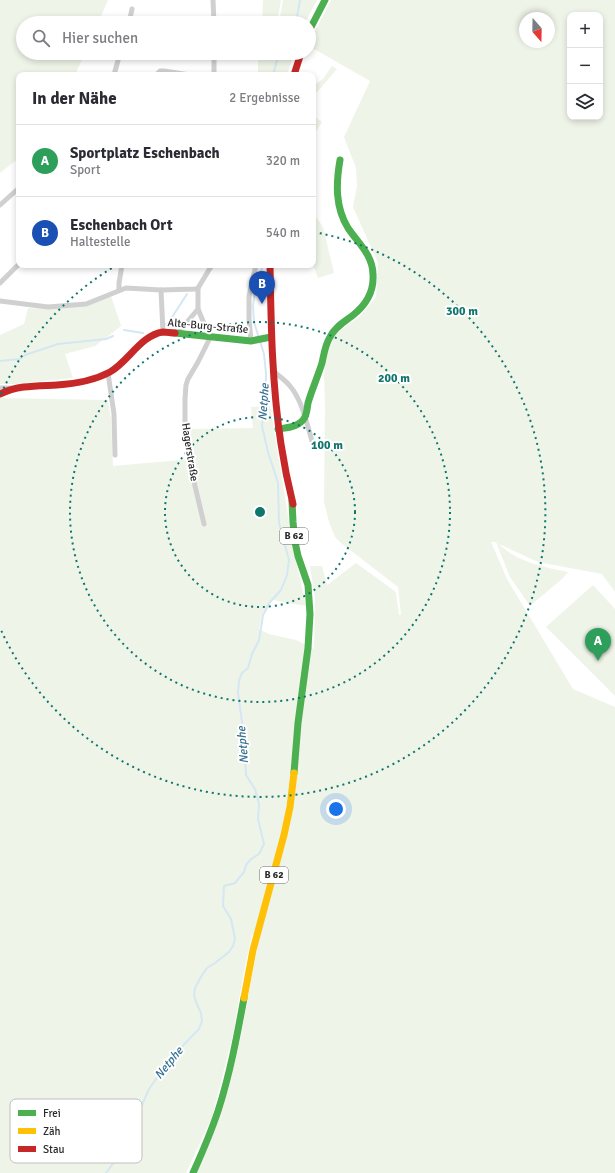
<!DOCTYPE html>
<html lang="de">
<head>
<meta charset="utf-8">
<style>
	:root { --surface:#fff; --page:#f7f7f7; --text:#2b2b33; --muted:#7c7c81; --line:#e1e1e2; --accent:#0b8043 }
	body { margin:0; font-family:Signika,sans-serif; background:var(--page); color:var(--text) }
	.controls { position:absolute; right:12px; top:12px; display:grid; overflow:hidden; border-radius:8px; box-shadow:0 2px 6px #0003 }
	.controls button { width:36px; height:36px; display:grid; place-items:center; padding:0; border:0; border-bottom:1px solid var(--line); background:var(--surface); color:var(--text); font:20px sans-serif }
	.compass { position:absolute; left:519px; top:12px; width:36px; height:36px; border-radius:50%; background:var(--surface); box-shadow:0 2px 6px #0003; rotate:160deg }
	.you { position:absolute; left:336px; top:809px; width:14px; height:14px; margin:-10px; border:3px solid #fff; border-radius:50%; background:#1a73e8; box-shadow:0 0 0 6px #1a73e833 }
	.badge { display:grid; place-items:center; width:26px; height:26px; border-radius:50%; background:var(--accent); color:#fff; font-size:13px; font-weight:700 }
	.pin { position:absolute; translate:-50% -33px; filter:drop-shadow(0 1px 2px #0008) }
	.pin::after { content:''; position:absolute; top:21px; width:14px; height:12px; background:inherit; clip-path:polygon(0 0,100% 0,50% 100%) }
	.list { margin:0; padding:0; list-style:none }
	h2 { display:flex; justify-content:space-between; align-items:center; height:52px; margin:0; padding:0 16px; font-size:17px }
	h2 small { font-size:13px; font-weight:400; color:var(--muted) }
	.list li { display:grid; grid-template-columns:26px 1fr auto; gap:12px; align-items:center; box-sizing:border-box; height:72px; padding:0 16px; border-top:1px solid var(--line) }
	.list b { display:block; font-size:15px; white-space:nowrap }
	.list p { margin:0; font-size:13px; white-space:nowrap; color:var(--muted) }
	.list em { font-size:13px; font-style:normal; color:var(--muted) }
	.icon { flex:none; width:22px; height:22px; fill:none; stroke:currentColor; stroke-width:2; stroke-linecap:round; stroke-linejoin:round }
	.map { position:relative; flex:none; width:615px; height:1173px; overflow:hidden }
	.search { position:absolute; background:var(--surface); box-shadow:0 2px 6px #0003; left:16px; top:16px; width:300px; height:44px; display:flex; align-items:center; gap:10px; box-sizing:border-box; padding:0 14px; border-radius:22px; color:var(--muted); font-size:15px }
	.panel { position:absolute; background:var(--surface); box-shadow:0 2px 6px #0003; left:16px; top:72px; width:300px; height:196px; border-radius:8px }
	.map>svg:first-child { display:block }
	.green { fill:#eff4e9; fill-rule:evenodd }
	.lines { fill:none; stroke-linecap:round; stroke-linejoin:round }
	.stream { stroke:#d4e7f2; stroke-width:2 }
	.street { stroke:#d0d0d0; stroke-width:5 }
	.fast { stroke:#4caf50; stroke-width:7 }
	.slow { stroke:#ffc107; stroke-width:7 }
	.jam { stroke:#c62828; stroke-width:7 }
	.ring { fill:none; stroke:#0f766e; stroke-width:2; stroke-dasharray:2 4 }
	.labels { text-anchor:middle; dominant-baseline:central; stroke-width:4; stroke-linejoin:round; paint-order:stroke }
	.shield { fill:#fff; stroke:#6b6b6b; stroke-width:1 }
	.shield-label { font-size:10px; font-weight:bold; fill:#2b2b2b }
	.street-label { font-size:11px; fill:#2b2b2b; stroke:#fff }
	.water-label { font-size:12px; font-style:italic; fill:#367091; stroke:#fff }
	.key { fill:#fff; stroke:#bfbfbf; stroke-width:1 }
	.key-label { font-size:11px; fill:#2b2b2b }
	.centre { fill:#0f766e; stroke:#fff; stroke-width:2 }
	.ring-label { font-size:12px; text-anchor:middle; font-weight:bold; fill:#0f766e; stroke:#fff; stroke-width:4; stroke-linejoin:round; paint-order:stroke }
</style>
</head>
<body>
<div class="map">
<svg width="615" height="1173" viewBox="0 0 615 1173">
	<rect width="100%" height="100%" fill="#fff"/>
	<g class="green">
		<path d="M0,0H108L98,23H23V53H85L75,75H19V158L0,173Z"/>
		<path d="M263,0H281L277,23H262Z"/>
		<path d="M283,0H317L305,23H279Z"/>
		<path d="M331,0H615V592L602,574L538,562L499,544C517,562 543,567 568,572L562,579L530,606L510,577L496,542H491L507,579L573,689L615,707V1173H195L229,1087L241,1036L251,981L260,934L252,935L244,971L233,1034L212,1117L186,1173H0V398L108,400L111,419L113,466L192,459L187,429L253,428L251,407L270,406L294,552L306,606L278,601L271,599L262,614L259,629L269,634L296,640L314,649L315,600L310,566H322L327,585L356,563L396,592L399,615H401L398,587L341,543L335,537L329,522L324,502L325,407L324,374L327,345L333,336L360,316L376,297L378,263L353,207L357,186L356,168L344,137L370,81L309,46L314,33ZM570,15H600V117H570ZM525,18H549V42H525Z"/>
		<path d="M258,53H294L287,75H258Z"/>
		<path d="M332,66L337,69L313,97V86L323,79Z"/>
		<path d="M313,115L322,122L313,136Z"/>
		<path d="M313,212L323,227L334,273L318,278L313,264Z"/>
		<path d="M111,296L121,326L95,346L65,354L73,378L14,384H0V335L24,324L28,308L48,309L86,305Z"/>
		<path d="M593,585L615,609V696L546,627Z"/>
	</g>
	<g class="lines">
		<g class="stream">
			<path d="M296,23L300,0"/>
			<path d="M273,75L278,56L280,53"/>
			<path d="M165,325L169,322L187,294"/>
			<path d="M124,330L143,333"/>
			<path d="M0,361L20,359L25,355L58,344L106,339L113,336"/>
			<path d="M106,1173L120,1154L130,1136L137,1116L149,1089L171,1058L199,1029L202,1021L201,1013L196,1002L194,995L195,988L202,975L207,968L215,963L229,952L233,946L235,939L231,919L223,906L224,886L235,883L244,872L246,865L251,859L259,854L264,844L258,819L259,804L255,789L246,775L243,729L238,693L239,680L242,673L248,668L252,654L259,640L263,615L270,602L281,590L287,575L289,560L279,523L278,483L268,452L262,426L266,390V373L264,354L254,322L253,306L255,290L263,265"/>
		</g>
		<g class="street">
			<path d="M213,0L214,23"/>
			<path d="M129,23L132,9"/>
			<path d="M114,75L120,53"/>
			<path d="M156,75L160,71H164L190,75"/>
			<path d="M214,75V53"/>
			<path d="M0,205L19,188"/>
			<path d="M0,283L19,264"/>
			<path d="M198,288V309L210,338L198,362L188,379L186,385L185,399V433L195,486L204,524"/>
			<path d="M119,290V283L122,265"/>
			<path d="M161,290L163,332"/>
			<path d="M0,301L48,307L86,304L126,288L161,290L196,289L198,288L212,265"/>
			<path d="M177,334L198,309"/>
			<path d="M251,341L249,319V296L256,265"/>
			<path d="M273,371C279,376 285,380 290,386C302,400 307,424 312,441"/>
			<path d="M108,373L114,414L115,455"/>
			<path d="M0,388H11"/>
		</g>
		<g class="fast">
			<path d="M309,31L325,0"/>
			<path d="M175,333L251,341L271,337"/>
			<path d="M278,429C287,428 297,427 303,420C307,416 307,409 308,403C312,389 318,376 322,363C324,354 325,345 330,337C335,327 344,322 352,316C365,306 374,292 373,275C373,255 358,243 348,228C335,207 336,183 340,160"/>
			<path d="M292,501L293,522L295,542L298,556L308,585L310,614L308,648L298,723L294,773"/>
			<path d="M193,1173C202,1153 211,1132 218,1111C230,1074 237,1036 244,998"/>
		</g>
		<path class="slow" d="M244,998L253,950L284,835L290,807L294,773"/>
		<g class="jam">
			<path d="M294,75L301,53"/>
			<path d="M270,265C271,325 272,385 281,444C284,464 288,484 293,504"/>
			<path d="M0,394C19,385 37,386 57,385C74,384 95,380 110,372C128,362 141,335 163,332C167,332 171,333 175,333"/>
		</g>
	</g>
	<g class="ring">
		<circle cx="260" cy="512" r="95"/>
		<circle cx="260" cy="512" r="190"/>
		<path d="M1 394A285 285 0 0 1 117 265M314 232A285 285 0 1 1 1 630"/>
	</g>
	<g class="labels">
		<g class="shield">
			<rect x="280" y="528" width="28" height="16" rx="3"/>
			<rect x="260" y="867" width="28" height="16" rx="3"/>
		</g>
		<g class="shield-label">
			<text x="294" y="536">B 62</text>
			<text x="274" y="875">B 62</text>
		</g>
		<g class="street-label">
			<text transform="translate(208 326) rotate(5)">Alte-Burg-Straße</text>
			<text transform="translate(190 452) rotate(81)">Hagerstraße</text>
		</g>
		<g class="water-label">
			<text transform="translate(264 402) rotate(-86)">Netphe</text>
			<text transform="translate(243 745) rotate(-95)">Netphe</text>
			<text transform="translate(169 1063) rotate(-51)">Netphe</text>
		</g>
	</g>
	<rect x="10" y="1099" width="132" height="64" rx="6" class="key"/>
	<rect x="18" y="1110" width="18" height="6" fill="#4caf50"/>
	<rect x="18" y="1128" width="18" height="6" fill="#ffc107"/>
	<rect x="18" y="1146" width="18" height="6" fill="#c62828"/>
	<g class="key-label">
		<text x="43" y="1117">Frei</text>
		<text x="43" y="1135">Zäh</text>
		<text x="43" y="1153">Stau</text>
	</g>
	<circle cx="260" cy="512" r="6" class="centre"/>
	<g class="ring-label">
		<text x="462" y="315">300 m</text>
		<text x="394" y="382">200 m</text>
		<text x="327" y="449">100 m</text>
	</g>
</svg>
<div class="controls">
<button>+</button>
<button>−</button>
<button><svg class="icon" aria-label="layers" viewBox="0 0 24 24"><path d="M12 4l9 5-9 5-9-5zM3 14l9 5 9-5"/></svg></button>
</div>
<svg class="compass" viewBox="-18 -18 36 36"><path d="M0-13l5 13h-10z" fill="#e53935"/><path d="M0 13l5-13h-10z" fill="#7c7c81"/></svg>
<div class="you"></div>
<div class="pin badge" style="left:598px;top:661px;background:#2e9e5b">A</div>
<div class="pin badge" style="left:262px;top:304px;background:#1a4fb4">B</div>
<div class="search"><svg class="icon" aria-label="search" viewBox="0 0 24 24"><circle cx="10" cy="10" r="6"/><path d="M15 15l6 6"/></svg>Hier suchen</div>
<section class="panel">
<h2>In der Nähe<small>2 Ergebnisse</small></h2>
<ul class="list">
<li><span class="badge" style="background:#2e9e5b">A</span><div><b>Sportplatz Eschenbach</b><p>Sport</p></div><em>320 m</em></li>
<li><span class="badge" style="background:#1a4fb4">B</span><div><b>Eschenbach Ort</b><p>Haltestelle</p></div><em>540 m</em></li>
</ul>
</section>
</div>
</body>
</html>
